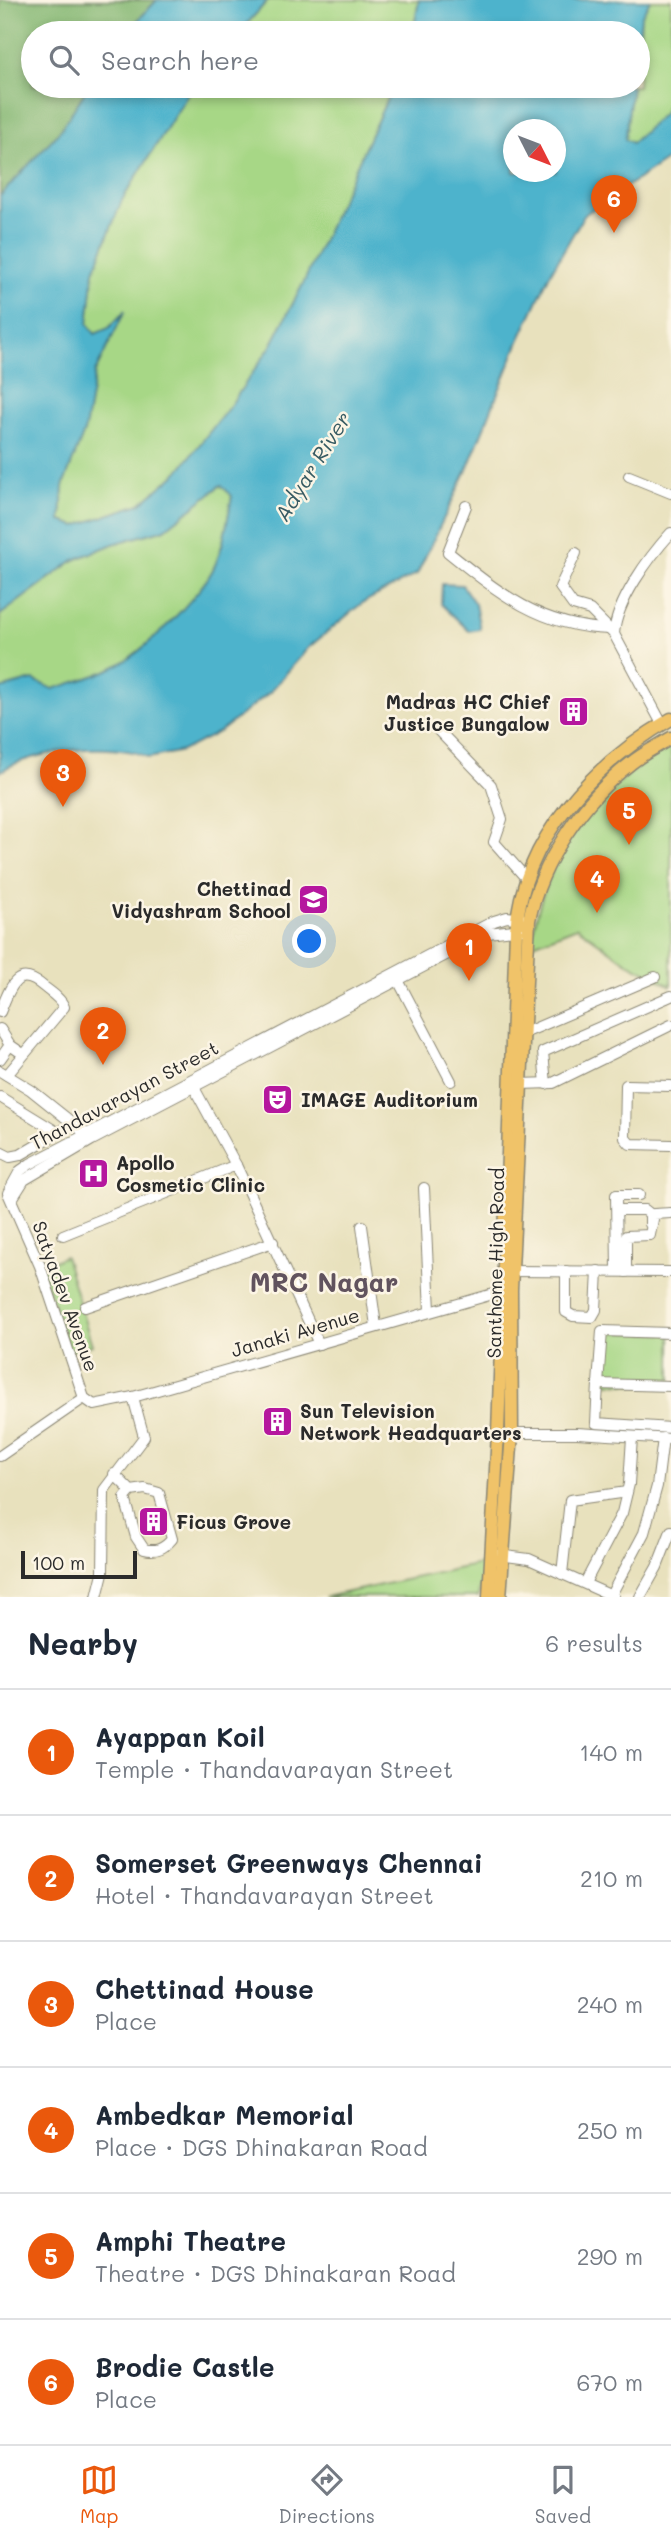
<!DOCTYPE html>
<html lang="en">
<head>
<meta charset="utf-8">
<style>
	:root { --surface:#fff; --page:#f2f2f3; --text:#1f2937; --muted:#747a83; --line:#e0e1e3; --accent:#ea580c }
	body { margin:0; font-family:Mali,sans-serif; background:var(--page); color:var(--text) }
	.compass { position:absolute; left:503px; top:119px; width:63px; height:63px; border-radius:50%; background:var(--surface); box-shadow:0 4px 10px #0003; rotate:132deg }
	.scale { position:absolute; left:21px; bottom:18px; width:116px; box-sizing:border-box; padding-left:7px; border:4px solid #2b2b2b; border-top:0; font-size:19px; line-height:24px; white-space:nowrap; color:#2b2b2b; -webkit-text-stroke:5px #fcf5e5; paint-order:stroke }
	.you { position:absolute; left:310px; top:942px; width:24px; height:24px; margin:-18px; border:5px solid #fff; border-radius:50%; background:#1a73e8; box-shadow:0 0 0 10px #1a73e833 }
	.badge { display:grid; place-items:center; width:46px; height:46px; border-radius:50%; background:var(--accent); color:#fff; font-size:23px; font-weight:700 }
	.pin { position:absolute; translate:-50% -58px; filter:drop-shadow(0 2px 4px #0008) }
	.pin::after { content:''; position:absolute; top:37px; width:24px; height:21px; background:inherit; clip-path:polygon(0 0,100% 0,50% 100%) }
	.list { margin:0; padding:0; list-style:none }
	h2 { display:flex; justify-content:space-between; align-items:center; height:91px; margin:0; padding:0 28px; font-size:30px }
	h2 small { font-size:23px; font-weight:400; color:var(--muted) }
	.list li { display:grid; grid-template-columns:46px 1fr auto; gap:21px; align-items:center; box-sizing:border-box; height:126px; padding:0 28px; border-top:2px solid var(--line) }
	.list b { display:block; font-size:26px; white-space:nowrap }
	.list p { margin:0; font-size:23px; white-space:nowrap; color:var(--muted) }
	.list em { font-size:23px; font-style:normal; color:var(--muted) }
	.icon { flex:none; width:38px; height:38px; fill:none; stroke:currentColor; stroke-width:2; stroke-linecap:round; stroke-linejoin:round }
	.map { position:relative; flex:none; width:671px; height:1597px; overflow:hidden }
	.search { position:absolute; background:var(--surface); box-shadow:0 4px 10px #0003; left:21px; right:21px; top:21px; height:77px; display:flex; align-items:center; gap:18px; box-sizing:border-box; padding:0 24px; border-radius:38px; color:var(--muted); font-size:26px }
	.sheet { height:847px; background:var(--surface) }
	nav { display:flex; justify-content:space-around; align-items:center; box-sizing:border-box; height:98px; border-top:2px solid var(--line); background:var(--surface); font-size:19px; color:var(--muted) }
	nav a { display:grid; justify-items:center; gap:4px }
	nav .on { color:var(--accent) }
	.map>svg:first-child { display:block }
	.green { fill:#a7d786; stroke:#698158; stroke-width:2 }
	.forest { fill:#85b873; stroke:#58724f; stroke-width:2 }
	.water { fill:#4db3cc; stroke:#3c6f7c; stroke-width:2; fill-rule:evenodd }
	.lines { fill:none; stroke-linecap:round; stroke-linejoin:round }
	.minor-casing { stroke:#8a8674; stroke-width:12 }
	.major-casing { stroke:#8a8674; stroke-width:15 }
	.minor { stroke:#fff; stroke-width:10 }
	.major { stroke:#f0c369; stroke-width:12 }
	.labels { text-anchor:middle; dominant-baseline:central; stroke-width:5; stroke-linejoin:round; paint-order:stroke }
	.poi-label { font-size:19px; font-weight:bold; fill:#2b2b2b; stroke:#fcf5e5; text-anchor:start }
	.street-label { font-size:19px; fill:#2b2b2b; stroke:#fcf5e5 }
	.water-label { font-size:21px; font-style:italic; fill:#375b63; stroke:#fcf5e5 }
	.district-label { font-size:26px; font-weight:bold; fill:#61535e; stroke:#fcf5e5 }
</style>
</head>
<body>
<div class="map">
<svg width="671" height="1597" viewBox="0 0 671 1597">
	<rect width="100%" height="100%" fill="#fcf5e5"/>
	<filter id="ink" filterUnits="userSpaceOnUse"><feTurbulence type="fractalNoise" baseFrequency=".0143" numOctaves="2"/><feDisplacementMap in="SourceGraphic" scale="14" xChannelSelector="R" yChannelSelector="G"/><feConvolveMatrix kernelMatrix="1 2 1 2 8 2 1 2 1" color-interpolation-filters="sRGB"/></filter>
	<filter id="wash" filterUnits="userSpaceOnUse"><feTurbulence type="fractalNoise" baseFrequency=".00686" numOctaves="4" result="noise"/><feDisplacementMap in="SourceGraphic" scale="28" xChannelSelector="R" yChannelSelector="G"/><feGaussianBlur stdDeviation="1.57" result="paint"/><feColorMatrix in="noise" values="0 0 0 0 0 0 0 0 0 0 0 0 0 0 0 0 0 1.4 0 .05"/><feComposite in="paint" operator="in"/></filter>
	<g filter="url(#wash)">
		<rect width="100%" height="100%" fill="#e8e1bd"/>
		<g class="green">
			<path d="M268,0H419L413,33H239Z"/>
			<path d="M650,0H671V98L663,114L632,144L625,139L632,86H638L641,17Z"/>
			<path d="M193,86H393L304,282L271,346L230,406L178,472L140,504L76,526L61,521L63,486L85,429L95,372L123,313L109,328L95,334L88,324L94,271L122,200Z"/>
			<path d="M221,485L232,496C227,522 223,556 208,578C190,604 154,641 128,659C106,674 78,681 53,689L33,680L0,689V615L74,560L113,544L165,529Z"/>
			<path d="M671,744V986L626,962L577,927L531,945C544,853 594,793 671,744Z"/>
			<path d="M65,1256L92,1345L70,1352L40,1267Z"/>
			<path d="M605,1332L671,1334V1387L599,1382Z"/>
			<path d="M484,1563L478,1597H325Z"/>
		</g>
		<path class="forest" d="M0,0H157L126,33H33V86H89L59,132L0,196Z"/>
		<g class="water">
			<path d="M157,0H268L239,33H126Z"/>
			<path d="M419,0H650L641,17L638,41V33H413Z"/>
			<path d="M89,86H193L122,200L94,271L88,324L95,334L109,328L125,311L95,372L85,429L63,486L61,521L76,526L140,504L178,472L230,406L271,346L304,282L393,86H632L625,139L632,143L663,114L671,98V157L584,215L550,274L519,341L466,472L417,574L362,603L308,648L270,692L221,731L182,751L149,758C117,740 30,750 0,772V689L33,680L53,689C78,681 106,674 128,659C154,641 190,604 208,578C223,556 227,522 232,496L221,485L165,529L113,544L74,560L0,615V196L59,132ZM514,130H556V172H514Z"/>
			<path d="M442,584L462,585L475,604L480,629L469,631L441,604Z"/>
		</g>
	</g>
	<g filter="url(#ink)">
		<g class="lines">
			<defs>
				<g id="minor">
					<path d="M629,476L671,493"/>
					<path d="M466,506L448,552C499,593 541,627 609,629"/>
					<path d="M576,553L560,587L573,605L590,610L614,634L662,724"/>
					<path d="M614,634C616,602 649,557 671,533"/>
					<path d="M438,730L491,785L502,819L494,842L525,877"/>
					<path d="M398,980L451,1081"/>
					<path d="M0,1012C10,989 16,963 44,987C52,993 61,999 64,1007L7,1075"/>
					<path d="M0,1029L10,1045L23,1054"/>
					<path d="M522,1034L655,977"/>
					<path d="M0,1059L10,1045"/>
					<path d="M0,1071L31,1090L90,1137"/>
					<path d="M192,1084L236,1165L319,1344"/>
					<path d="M519,1084L553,1083L671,1025"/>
					<path d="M546,1084L543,1052L671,996"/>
					<path d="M671,1086L626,1085L625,1138L630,1144L671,1145"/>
					<path d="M0,1097L57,1132"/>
					<path d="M0,1152L10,1157L20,1155L75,1123"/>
					<path d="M424,1188L430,1310"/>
					<path d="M12,1199L24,1180L92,1140L488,933L523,929"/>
					<path d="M617,1210H645L650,1214V1224"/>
					<path d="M362,1226L376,1326"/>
					<path d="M63,1235L236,1165"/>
					<path d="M507,1271L671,1272"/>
					<path d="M566,1271V1312L573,1316L592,1317L596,1310L598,1271"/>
					<path d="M617,1271L616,1195H639"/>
					<path d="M626,1272V1236L650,1235L654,1214L671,1213"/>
					<path d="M507,1290L133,1397L94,1405L84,1398L40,1266L8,1193L20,1171L30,1164L494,921L507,917L522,919"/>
					<path d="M85,1307L273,1242"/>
					<path d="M671,1333L602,1331L598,1384L671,1386"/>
					<path d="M598,1384L596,1423L671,1428"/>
					<path d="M512,1433H577L671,1439"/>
					<path d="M0,1456L84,1398"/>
					<path d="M114,1474L131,1491L145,1489L159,1493L172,1539C164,1549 156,1552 144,1549L136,1537L125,1498L131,1491"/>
					<path d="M498,1555L529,1559L614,1597"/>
					<path d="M562,1574L570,1500L627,1492"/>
					<path d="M585,1583L622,1513L629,1484L632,1437"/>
					<path d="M611,1595L644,1533L657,1486L663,1438"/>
					<path d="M97,1597L103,1573L104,1490L144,1437L133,1397"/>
					<path d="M640,1597L657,1567L671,1531"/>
				</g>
				<g id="major">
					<path d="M489,1597L498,1432L516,930C523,837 595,763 671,719"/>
					<path d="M500,1597L512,1433L511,1290L529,920C541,862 583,800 630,764C642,754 658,746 671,738"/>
				</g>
			</defs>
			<use href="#minor" class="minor-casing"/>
			<use href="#major" class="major-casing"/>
			<use href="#minor" class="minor"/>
			<use href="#major" class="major"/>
		</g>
	</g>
	<defs>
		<symbol id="building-square" viewBox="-11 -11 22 22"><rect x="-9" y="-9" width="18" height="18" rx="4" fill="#b5179e" stroke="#fcf5e5"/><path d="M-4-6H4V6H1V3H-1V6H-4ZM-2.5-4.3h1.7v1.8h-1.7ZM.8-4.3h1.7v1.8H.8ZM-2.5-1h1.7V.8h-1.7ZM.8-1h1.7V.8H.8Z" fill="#fff"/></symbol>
		<symbol id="school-square" viewBox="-11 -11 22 22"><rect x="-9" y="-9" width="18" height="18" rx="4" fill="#b5179e" stroke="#fcf5e5"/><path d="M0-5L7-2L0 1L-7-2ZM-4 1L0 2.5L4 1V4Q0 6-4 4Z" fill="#fff"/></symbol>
		<symbol id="theatre-square" viewBox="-11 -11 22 22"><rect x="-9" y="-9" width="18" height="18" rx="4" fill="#b5179e" stroke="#fcf5e5"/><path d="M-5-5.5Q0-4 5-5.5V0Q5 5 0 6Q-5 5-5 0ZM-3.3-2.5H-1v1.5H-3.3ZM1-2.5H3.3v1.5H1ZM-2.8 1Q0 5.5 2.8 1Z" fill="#fff"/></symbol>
		<symbol id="hospital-square" viewBox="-11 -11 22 22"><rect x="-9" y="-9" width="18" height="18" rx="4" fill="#b5179e" stroke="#fcf5e5"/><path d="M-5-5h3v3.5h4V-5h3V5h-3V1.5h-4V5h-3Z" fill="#fff"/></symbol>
	</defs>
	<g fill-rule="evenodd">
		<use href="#building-square" x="556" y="694" width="35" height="35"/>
		<use href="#school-square" x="296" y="882" width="35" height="35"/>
		<use href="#theatre-square" x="260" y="1082" width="35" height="35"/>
		<use href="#hospital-square" x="76" y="1156" width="35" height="35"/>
		<use href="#building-square" x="260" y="1404" width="35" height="35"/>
		<use href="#building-square" x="136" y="1504" width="35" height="35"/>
	</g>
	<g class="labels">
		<g class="poi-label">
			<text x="550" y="701" text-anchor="end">Madras HC Chief<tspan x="550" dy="22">Justice Bungalow</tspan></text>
			<text x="291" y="888" text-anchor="end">Chettinad<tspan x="291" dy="22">Vidyashram School</tspan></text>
			<text x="301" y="1099">IMAGE Auditorium</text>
			<text x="116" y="1162">Apollo<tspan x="116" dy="22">Cosmetic Clinic</tspan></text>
			<text x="300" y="1410">Sun Television<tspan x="300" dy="22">Network Headquarters</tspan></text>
			<text x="176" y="1521">Ficus Grove</text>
		</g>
		<g class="street-label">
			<text transform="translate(124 1095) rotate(-28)">Thandavarayan Street</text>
			<text transform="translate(495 1263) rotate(-89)">Santhome High Road</text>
			<text transform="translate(66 1296) rotate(70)">Satyadev Avenue</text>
			<text transform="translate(295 1332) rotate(-16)">Janaki Avenue</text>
		</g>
		<g class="water-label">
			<text transform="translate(312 466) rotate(-58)">Adyar River</text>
		</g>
		<g class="district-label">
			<text x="324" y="1282">MRC Nagar</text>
		</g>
	</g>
</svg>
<svg class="compass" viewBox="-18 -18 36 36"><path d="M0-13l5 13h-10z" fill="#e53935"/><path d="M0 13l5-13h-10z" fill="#747a83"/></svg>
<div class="scale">100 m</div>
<div class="you"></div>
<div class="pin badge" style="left:469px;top:981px">1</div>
<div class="pin badge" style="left:103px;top:1065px">2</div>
<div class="pin badge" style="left:63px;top:807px">3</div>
<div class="pin badge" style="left:597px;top:913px">4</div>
<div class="pin badge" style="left:629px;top:845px">5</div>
<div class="pin badge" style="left:614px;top:233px">6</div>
<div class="search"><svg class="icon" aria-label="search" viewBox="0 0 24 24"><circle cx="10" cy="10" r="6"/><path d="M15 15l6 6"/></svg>Search here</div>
</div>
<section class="sheet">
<h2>Nearby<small>6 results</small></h2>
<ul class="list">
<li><span class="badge">1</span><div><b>Ayappan Koil</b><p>Temple · Thandavarayan Street</p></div><em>140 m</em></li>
<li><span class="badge">2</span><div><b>Somerset Greenways Chennai</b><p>Hotel · Thandavarayan Street</p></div><em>210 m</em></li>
<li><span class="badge">3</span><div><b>Chettinad House</b><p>Place</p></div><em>240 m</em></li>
<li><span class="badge">4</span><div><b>Ambedkar Memorial</b><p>Place · DGS Dhinakaran Road</p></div><em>250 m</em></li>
<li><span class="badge">5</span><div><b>Amphi Theatre</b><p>Theatre · DGS Dhinakaran Road</p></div><em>290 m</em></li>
<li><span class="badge">6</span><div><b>Brodie Castle</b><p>Place</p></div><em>670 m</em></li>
</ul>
</section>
<nav>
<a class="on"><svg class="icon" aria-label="map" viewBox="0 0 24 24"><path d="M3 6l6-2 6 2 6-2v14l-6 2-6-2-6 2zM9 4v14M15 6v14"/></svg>Map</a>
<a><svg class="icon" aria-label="directions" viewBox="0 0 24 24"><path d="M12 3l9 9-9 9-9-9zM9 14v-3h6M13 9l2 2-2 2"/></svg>Directions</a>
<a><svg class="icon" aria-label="saved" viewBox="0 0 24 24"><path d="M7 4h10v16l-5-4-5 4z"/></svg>Saved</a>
</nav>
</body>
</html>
